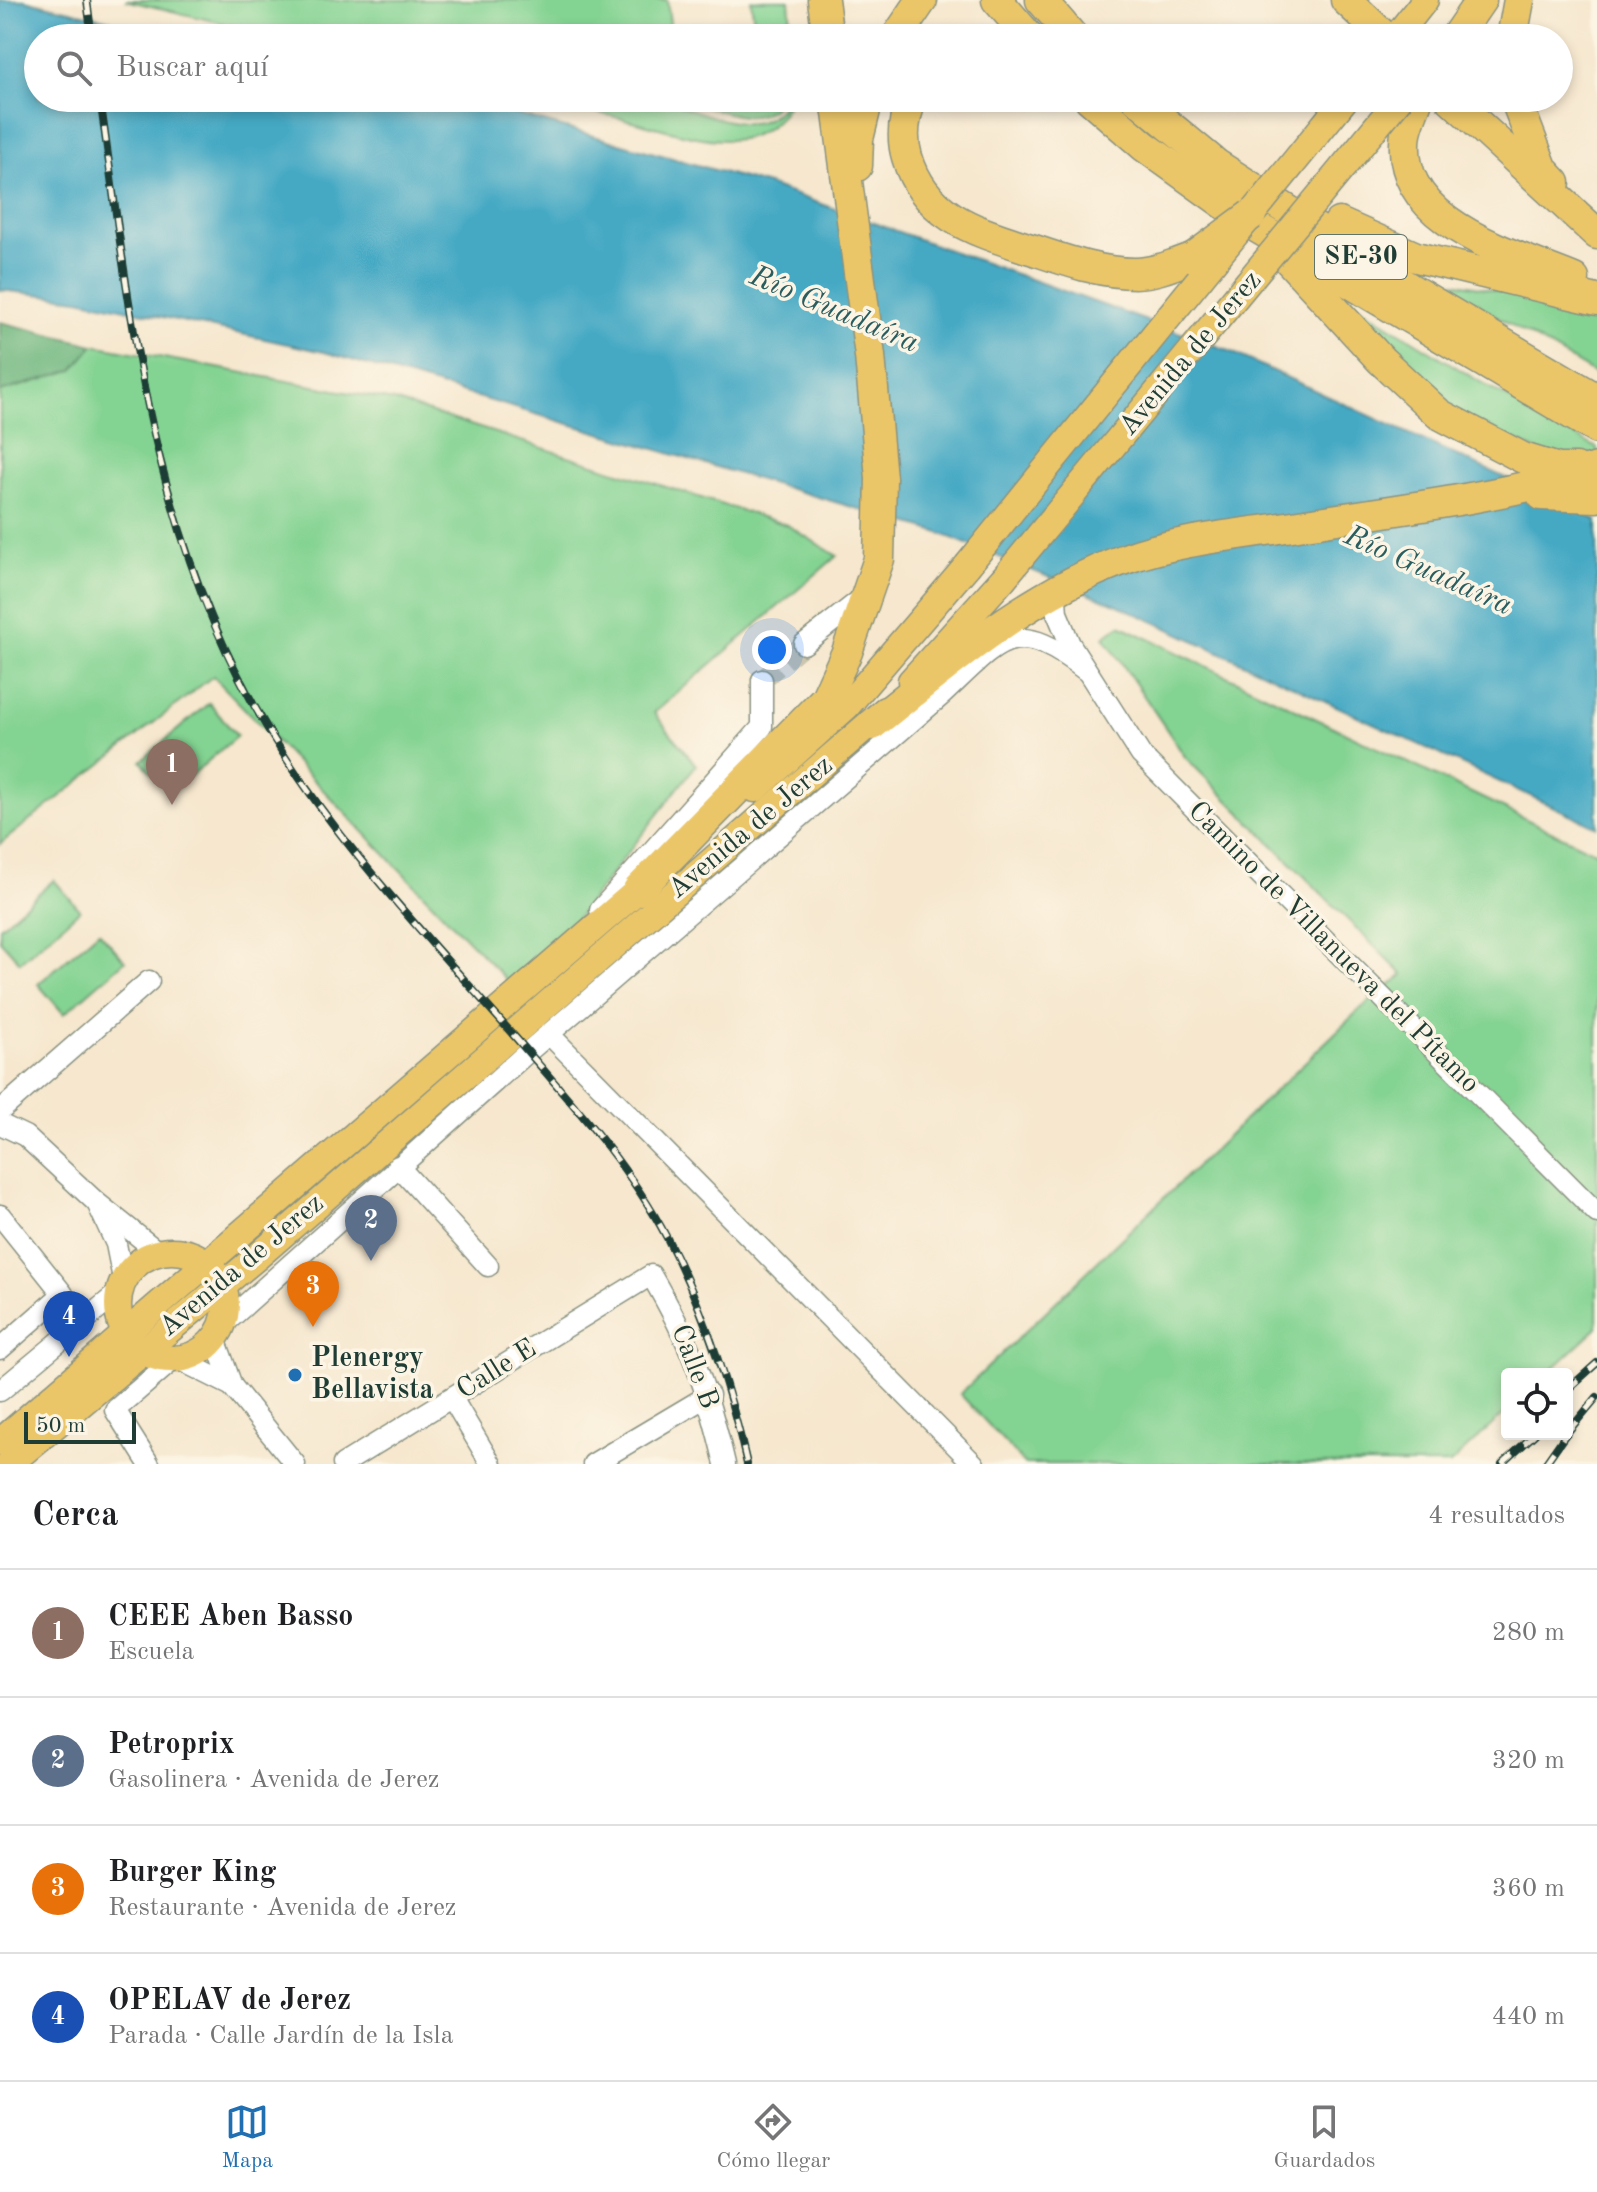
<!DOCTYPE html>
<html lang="es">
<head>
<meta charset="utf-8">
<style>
	:root { --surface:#fff; --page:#f2f2f2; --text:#202124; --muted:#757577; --line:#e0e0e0; --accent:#1f6fb2 }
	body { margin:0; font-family:"Old Standard TT",serif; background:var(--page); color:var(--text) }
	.controls { position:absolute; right:24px; bottom:24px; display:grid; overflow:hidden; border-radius:8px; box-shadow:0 4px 12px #0003 }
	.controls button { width:72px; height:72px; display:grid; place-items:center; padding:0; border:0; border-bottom:2px solid var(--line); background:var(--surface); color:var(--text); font:40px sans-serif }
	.scale { position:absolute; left:24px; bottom:20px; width:112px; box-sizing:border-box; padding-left:8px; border:4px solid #1f3d34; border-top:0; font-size:22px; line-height:28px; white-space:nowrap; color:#1f3d34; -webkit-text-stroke:6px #fcf5e5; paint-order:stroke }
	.you { position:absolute; left:772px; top:650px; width:28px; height:28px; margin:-20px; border:6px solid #fff; border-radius:50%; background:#1a73e8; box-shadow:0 0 0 12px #1a73e833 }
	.badge { display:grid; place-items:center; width:52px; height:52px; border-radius:50%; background:var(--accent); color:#fff; font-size:26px; font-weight:700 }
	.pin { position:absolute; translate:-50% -66px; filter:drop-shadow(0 2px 4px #0008) }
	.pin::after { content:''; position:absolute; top:42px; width:28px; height:24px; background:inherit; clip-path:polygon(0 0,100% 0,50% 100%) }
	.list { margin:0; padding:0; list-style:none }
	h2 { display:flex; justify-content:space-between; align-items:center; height:104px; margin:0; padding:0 32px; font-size:34px }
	h2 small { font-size:26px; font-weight:400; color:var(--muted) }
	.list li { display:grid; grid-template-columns:52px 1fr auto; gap:24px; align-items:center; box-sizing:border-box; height:128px; padding:0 32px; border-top:2px solid var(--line) }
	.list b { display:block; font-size:30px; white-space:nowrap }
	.list p { margin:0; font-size:26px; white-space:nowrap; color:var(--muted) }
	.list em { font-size:26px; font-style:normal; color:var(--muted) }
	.icon { flex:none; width:44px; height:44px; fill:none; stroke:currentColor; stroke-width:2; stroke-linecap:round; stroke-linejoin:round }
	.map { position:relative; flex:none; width:1597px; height:1464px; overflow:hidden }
	.search { position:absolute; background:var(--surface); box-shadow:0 4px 12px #0003; left:24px; right:24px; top:24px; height:88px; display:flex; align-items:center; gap:20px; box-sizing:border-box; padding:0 28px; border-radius:44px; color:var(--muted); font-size:30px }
	.sheet { height:616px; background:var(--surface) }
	nav { display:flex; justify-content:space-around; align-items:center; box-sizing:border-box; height:112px; border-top:2px solid var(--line); background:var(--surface); font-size:22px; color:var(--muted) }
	nav a { display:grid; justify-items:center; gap:4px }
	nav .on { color:var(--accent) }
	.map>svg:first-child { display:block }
	.green { fill:#83d392; stroke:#518863; stroke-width:2 }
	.forest { fill:#6ab57c; stroke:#447958; stroke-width:2 }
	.water { fill:#44a9c4; stroke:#32737c; stroke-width:2 }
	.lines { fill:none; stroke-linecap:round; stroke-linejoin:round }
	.minor-tunnel { stroke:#cbc5af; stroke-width:20; stroke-dasharray:20 10; stroke-linecap:butt }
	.minor-casing { stroke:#8a9281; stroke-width:23 }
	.major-casing { stroke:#8a9281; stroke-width:29 }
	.highway-casing { stroke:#8a9281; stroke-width:33 }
	.minor { stroke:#fff; stroke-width:20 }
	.major { stroke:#ebc669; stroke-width:26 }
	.highway { stroke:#ebc669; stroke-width:30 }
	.rail-casing { stroke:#1f3d34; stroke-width:8 }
	.rail { stroke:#fcf5e5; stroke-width:5; stroke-dasharray:15; stroke-linecap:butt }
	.major-bridge-casing { stroke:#8a9281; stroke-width:29; stroke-linecap:butt }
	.highway-bridge-casing { stroke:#8a9281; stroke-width:33; stroke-linecap:butt }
	.major-bridge { stroke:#ebc669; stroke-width:26 }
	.highway-bridge { stroke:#ebc669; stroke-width:30 }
	.poi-dot { fill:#1f6fb2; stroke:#fcf5e5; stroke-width:3 }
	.labels { text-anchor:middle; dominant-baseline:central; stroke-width:7; stroke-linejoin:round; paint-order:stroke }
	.shield { fill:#fcf5e5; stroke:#617469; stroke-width:2 }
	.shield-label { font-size:26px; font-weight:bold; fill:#1f3d34 }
	.street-label { font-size:28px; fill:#1f3d34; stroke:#fcf5e5 }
	.poi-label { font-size:28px; font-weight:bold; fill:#1f3d34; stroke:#fcf5e5; text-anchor:start }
	.water-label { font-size:30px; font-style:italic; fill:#2a5d5f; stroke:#fcf5e5 }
</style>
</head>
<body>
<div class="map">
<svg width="1597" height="1464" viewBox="0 0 1597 1464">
	<rect width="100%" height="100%" fill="#fcf5e5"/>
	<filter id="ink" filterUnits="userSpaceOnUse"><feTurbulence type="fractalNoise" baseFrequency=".0125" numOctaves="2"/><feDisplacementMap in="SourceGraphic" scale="16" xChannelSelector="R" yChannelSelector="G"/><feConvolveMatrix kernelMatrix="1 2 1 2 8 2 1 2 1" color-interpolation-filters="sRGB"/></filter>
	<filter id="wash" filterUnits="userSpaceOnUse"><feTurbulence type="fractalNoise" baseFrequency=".006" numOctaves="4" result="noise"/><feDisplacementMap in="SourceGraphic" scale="32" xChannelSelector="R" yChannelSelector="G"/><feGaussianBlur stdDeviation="1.8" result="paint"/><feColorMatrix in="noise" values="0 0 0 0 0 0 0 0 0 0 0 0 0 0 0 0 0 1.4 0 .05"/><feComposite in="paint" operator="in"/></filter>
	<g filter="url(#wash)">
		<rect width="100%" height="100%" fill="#f6e7ce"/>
		<g class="green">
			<path d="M125,0H667L672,38H285Z"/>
			<path d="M751,0H789L792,38H756Z"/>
			<path d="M536,98H781C757,135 713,105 680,99L681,106C717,117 764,142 787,98H791C761,166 686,134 632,121C600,113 568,106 536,98Z"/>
			<path d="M1454,282L1597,310V375L1450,289Z"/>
			<path d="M1330,289L1495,391L1597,448V460L1564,463L1447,409Z"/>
			<path d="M94,345L394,401L787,525L837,556L654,713L696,765L519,993L213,676L0,844V392L45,379Z"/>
			<path d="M1120,625L1597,853V1328L1547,1374H1507V1411L1450,1464H1025L960,1394L1359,1010L1403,975L1186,758L1104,637Z"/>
			<path d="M209,703L237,736L170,794L141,761Z"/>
			<path d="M54,880L80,910L20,962L0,940V927Z"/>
			<path d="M99,931L125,961L64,1014L38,984Z"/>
		</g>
		<path class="forest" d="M0,322L94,345L73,370L0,392Z"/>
		<path class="water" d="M0,0H24L186,38H38V98H459L768,185L1225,349L1597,520V827L1118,605L937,532L324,352L79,299L0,290Z"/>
	</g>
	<g filter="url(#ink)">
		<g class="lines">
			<path class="minor-tunnel" d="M762,680L804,644"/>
			<defs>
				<g id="minor">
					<path d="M1067,585L1056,599L1057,613L1070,644L1141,755L1597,1213"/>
					<path d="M804,644L866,595"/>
					<path d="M600,910L762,727V680"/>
					<path d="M549,1034L974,1464"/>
					<path d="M0,1111L149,981"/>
					<path d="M0,1124L25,1136L96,1202L158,1252"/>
					<path d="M398,1166L488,1266"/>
					<path d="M98,1205L116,1244L123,1279"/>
					<path d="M0,1215L63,1294L0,1349"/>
					<path d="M225,1323L529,1051L942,695C1000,641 1013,614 1085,670"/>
					<path d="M216,1341L232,1386L295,1464"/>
					<path d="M180,1360L232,1386"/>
					<path d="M0,1391L119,1292"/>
					<path d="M452,1398L491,1464"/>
					<path d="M149,1464L115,1410L173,1360"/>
					<path d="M343,1464L651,1275C691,1343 707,1388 725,1464"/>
					<path d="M593,1464L709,1395"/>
				</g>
				<g id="major">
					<path d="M1395,38L1425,0"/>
					<path d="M911,681L1003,579"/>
					<path d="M755,789L847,706L967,566"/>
					<circle cx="172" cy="1305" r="54"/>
					<path d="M0,1442L653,877"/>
					<path d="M9,1464L258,1256L885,710"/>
				</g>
				<g id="highway">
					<path d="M823,0L828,38"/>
					<path d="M997,0L1030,38"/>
					<path d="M1041,0L1074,38"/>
					<path d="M1346,0L1386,38"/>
					<path d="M896,38L922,0"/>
					<path d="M1455,38L1481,0"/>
					<path d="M1512,38L1519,0"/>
					<path d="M912,98C904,117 901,137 907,157C925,219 979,232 1034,250C1067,261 1100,273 1135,273C1155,273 1175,264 1194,257"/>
					<path d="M1089,98L1144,146L1258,228L1597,429"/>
					<path d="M1136,98L1217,165L1409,288L1597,399"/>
					<path d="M1418,98C1414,109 1408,122 1406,133C1392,223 1512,253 1574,279"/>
					<path d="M1450,98L1597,234"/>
					<path d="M1515,98L1543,170L1555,183"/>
					<path d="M857,166L858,139L868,98"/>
					<path d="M1339,223L1416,257L1597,300"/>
					<path d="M1287,258L1381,360L1439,414L1523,458L1559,469H1576"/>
					<path d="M1542,495L1597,497"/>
					<path d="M872,725C951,662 1028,594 1125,559C1171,542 1226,536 1274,529C1382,511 1493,500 1597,468"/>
					<path d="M638,890L826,698L847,652L879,559L881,478L870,356L836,98"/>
				</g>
			</defs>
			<use href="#minor" class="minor-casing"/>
			<use href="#major" class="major-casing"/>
			<use href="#highway" class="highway-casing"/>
			<use href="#minor" class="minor"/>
			<use href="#major" class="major"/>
			<use href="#highway" class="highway"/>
			<defs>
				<g id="rail">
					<path d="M87,0L92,38"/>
					<path d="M100,98C131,317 151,538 269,731C339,847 434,944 522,1045C574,1105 630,1167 667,1238C704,1310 729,1385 747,1464"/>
					<path d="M1567,1390L1597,1363"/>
					<path d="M1567,1433L1597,1397"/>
					<path d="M1502,1464L1535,1434"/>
					<path d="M1545,1464L1566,1434"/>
				</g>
			</defs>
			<use href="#rail" class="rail-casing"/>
			<use href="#rail" class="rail"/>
			<defs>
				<g id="major-bridge">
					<path d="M967,566L1346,98"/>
					<path d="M1003,579L1400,98"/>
				</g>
				<path id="highway-bridge" d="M1194,257L1251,215"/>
			</defs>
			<use href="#major-bridge" class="major-bridge-casing"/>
			<use href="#highway-bridge" class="highway-bridge-casing"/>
			<use href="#major-bridge" class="major-bridge"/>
			<use href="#highway-bridge" class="highway-bridge"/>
		</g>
	</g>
	<circle class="poi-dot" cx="295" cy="1375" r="8"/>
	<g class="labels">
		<rect class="shield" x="1315" y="235" width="92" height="44" rx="6"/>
		<g class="shield-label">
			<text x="1361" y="257">SE-30</text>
		</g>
		<g class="street-label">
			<text transform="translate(1191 354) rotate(-50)">Avenida de Jerez</text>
			<text transform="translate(751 828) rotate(-40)">Avenida de Jerez</text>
			<text transform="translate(1333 948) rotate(45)">Camino de Villanueva del Pítamo</text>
			<text transform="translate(242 1266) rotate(-40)">Avenida de Jerez</text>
			<text transform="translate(694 1367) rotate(69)">Calle B</text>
			<text transform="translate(497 1370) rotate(-32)">Calle E</text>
		</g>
		<g class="poi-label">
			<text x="311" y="1359">Plenergy<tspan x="311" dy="32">Bellavista</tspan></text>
		</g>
		<g class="water-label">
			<text transform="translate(834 310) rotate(23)">Río Guadaíra</text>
			<text transform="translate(1428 571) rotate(24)">Río Guadaíra</text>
		</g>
	</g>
</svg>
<div class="controls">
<button><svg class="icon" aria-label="locate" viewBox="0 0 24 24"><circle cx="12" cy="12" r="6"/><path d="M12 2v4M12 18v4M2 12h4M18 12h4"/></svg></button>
</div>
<div class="scale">50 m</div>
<div class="you"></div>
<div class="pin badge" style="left:172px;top:805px;background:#8d6e63">1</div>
<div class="pin badge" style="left:371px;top:1261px;background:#5c6f8a">2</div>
<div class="pin badge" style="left:313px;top:1327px;background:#e8710a">3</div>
<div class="pin badge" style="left:69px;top:1357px;background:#1a4fb4">4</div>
<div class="search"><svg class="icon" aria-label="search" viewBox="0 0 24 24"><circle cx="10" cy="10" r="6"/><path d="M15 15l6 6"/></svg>Buscar aquí</div>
</div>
<section class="sheet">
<h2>Cerca<small>4 resultados</small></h2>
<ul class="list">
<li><span class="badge" style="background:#8d6e63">1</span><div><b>CEEE Aben Basso</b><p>Escuela</p></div><em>280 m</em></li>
<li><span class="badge" style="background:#5c6f8a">2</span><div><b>Petroprix</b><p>Gasolinera · Avenida de Jerez</p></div><em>320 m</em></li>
<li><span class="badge" style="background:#e8710a">3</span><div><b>Burger King</b><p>Restaurante · Avenida de Jerez</p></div><em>360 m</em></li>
<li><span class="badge" style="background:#1a4fb4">4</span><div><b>OPELAV de Jerez</b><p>Parada · Calle Jardín de la Isla</p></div><em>440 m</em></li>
</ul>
</section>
<nav>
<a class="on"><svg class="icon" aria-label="map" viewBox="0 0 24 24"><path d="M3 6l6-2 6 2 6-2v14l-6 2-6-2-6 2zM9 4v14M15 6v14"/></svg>Mapa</a>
<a><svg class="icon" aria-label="directions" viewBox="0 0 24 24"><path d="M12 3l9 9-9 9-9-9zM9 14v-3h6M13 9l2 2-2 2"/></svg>Cómo llegar</a>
<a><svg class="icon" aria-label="saved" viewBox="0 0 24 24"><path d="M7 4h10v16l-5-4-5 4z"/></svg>Guardados</a>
</nav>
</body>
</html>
